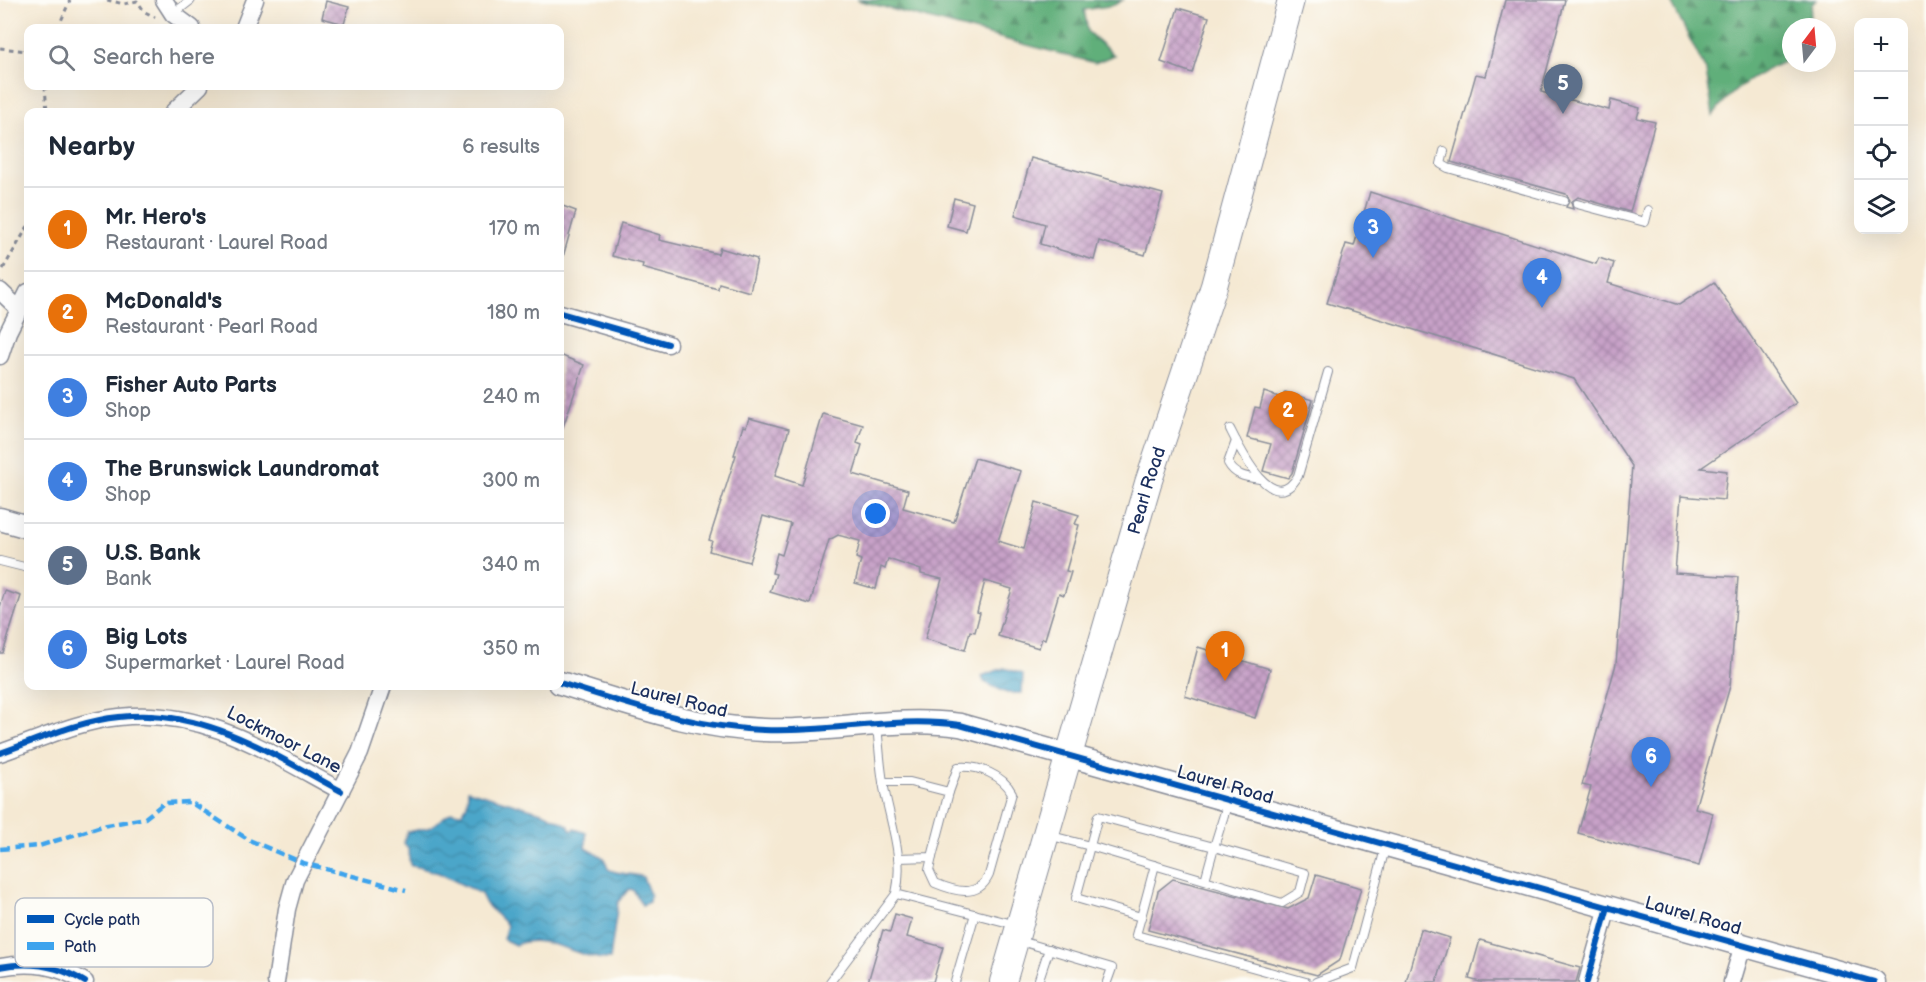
<!DOCTYPE html>
<html lang="en">
<head>
<meta charset="utf-8">
<style>
	:root { --surface:#fff; --page:#f6f6f7; --text:#1f2937; --muted:#747a83; --line:#e0e1e3; --accent:#7c3aed }
	body { margin:0; font-family:"Balsamiq Sans",sans-serif; background:var(--page); color:var(--text) }
	.controls { position:absolute; right:18px; top:18px; display:grid; overflow:hidden; border-radius:12px; box-shadow:0 6px 24px #0002 }
	.controls button { width:54px; height:54px; display:grid; place-items:center; padding:0; border:0; border-bottom:2px solid var(--line); background:var(--surface); color:var(--text); font:30px sans-serif }
	.compass { position:absolute; left:1782px; top:18px; width:54px; height:54px; border-radius:50%; background:var(--surface); box-shadow:0 6px 24px #0002; rotate:16deg }
	.you { position:absolute; left:876px; top:514px; width:21px; height:21px; margin:-15px; border:4px solid #fff; border-radius:50%; background:#1a73e8; box-shadow:0 0 0 9px #1a73e833 }
	.badge { display:grid; place-items:center; width:39px; height:39px; border-radius:50%; background:var(--accent); color:#fff; font-size:20px; font-weight:700 }
	.pin { position:absolute; translate:-50% -50px; filter:drop-shadow(0 2px 3px #0008) }
	.pin::after { content:''; position:absolute; top:32px; width:21px; height:18px; background:inherit; clip-path:polygon(0 0,100% 0,50% 100%) }
	.list { margin:0; padding:0; list-style:none }
	h2 { display:flex; justify-content:space-between; align-items:center; height:78px; margin:0; padding:0 24px; font-size:26px }
	h2 small { font-size:20px; font-weight:400; color:var(--muted) }
	.list li { display:grid; grid-template-columns:39px 1fr auto; gap:18px; align-items:center; box-sizing:border-box; height:84px; padding:0 24px; border-top:2px solid var(--line) }
	.list b { display:block; font-size:22px; white-space:nowrap }
	.list p { margin:0; font-size:20px; white-space:nowrap; color:var(--muted) }
	.list em { font-size:20px; font-style:normal; color:var(--muted) }
	.icon { flex:none; width:33px; height:33px; fill:none; stroke:currentColor; stroke-width:2; stroke-linecap:round; stroke-linejoin:round }
	.map { position:relative; flex:none; width:1926px; height:982px; overflow:hidden }
	.search { position:absolute; background:var(--surface); box-shadow:0 6px 24px #0002; left:24px; top:24px; width:540px; height:66px; display:flex; align-items:center; gap:15px; box-sizing:border-box; padding:0 21px; border-radius:12px; color:var(--muted); font-size:22px }
	.panel { position:absolute; background:var(--surface); box-shadow:0 6px 24px #0002; left:24px; top:108px; width:540px; height:582px; border-radius:12px }
	.map>svg:first-child { display:block }
	.forest { fill:url(#forest-firs); stroke:#3e6f6c; stroke-width:1.5 }
	.water { fill:url(#water-waves); stroke:#336a94; stroke-width:1.5 }
	.building { fill:url(#building-cross-hatch) }
	.lines { fill:none; stroke-linecap:round; stroke-linejoin:round }
	.lane-casing { stroke:#888c98; stroke-width:10 }
	.street-casing { stroke:#888c98; stroke-width:19 }
	.secondary-casing { stroke:#888c98; stroke-width:25 }
	.primary-casing { stroke:#888c98; stroke-width:28 }
	.path { stroke:#888c98; stroke-width:3; stroke-dasharray:4.5 4.5; stroke-linecap:butt }
	.lane { stroke:#fff; stroke-width:8 }
	.street { stroke:#fff; stroke-width:16 }
	.secondary { stroke:#fff; stroke-width:22 }
	.primary { stroke:#fff; stroke-width:26 }
	.quiet { stroke:#3da3ed; stroke-width:4.5; stroke-dasharray:9 4.5; stroke-linecap:butt }
	.cycleway-casing { stroke:#fdfcf7; stroke-width:10 }
	.cycleway { stroke:#0057b8; stroke-width:6 }
	.labels { text-anchor:middle; dominant-baseline:central; stroke-width:4.5; stroke-linejoin:round; paint-order:stroke }
	.street-label { font-size:18px; fill:#1b2f5e; stroke:#fdfcf7 }
	.key { fill:#fdfcf7; stroke:#b9bec9; stroke-width:1.5 }
	.key-label { font-size:16px; fill:#1b2f5e }
</style>
</head>
<body>
<div class="map">
<svg width="1926" height="982" viewBox="0 0 1926 982">
	<defs>
		<pattern id="forest-firs" width="22" height="20" patternUnits="userSpaceOnUse" patternTransform="scale(1.5)"><rect width="22" height="20" fill="#61af7a"/><path d="M5 1l3.5 6h-7zM16 11l3.5 6h-7z" fill="#4f8f67"/></pattern>
		<pattern id="water-waves" width="16" height="10" patternUnits="userSpaceOnUse" patternTransform="scale(1.5)"><rect width="16" height="10" fill="#4ba6c9"/><path d="M0 5q4-4 8 0t8 0" fill="none" stroke="#3e88a6"/></pattern>
		<pattern id="building-cross-hatch" width="8" height="8" patternUnits="userSpaceOnUse" patternTransform="scale(1.5)"><rect width="8" height="8" fill="#c8a2c8"/><path d="M0 0l8 8M0 8l8-8" fill="none" stroke="#a284a6"/></pattern>
	</defs>
	<rect width="100%" height="100%" fill="#fdfcf7"/>
	<filter id="ink" filterUnits="userSpaceOnUse"><feTurbulence type="fractalNoise" baseFrequency=".0167" numOctaves="2"/><feDisplacementMap in="SourceGraphic" scale="12" xChannelSelector="R" yChannelSelector="G"/><feConvolveMatrix kernelMatrix="1 2 1 2 8 2 1 2 1" color-interpolation-filters="sRGB"/></filter>
	<filter id="wash" filterUnits="userSpaceOnUse"><feTurbulence type="fractalNoise" baseFrequency=".008" numOctaves="4" result="noise"/><feDisplacementMap in="SourceGraphic" scale="24" xChannelSelector="R" yChannelSelector="G"/><feGaussianBlur stdDeviation="1.35" result="paint"/><feColorMatrix in="noise" values="0 0 0 0 0 0 0 0 0 0 0 0 0 0 0 0 0 1.4 0 .05"/><feComposite in="paint" operator="in"/></filter>
	<g filter="url(#wash)">
		<rect width="100%" height="100%" fill="#f5e9d3"/>
		<g class="forest">
			<path d="M857,0H1123L1114,5L1084,10L1088,32L1114,55L1095,63Z"/>
			<path d="M1670,0H1816L1812,4L1808,27H1791V58C1758,74 1735,85 1713,115L1706,71Z"/>
		</g>
		<g class="water">
			<path d="M1004,668L1023,674L1022,693H1007L984,682L982,676Z"/>
			<path d="M468,790L545,813L568,825L571,831L575,829L586,833V848L604,858L608,869C620,876 631,872 643,877L650,895L649,902L642,905L633,890L629,889L618,902L610,959C578,960 546,931 515,945L503,939L507,925L486,904L481,894L439,873L410,865L408,849L404,843L407,832L429,828L451,812L462,813L467,805Z"/>
		</g>
		<g id="blocks">
			<g class="building">
				<path d="M1505,0H1565L1541,92L1609,110L1611,100L1640,108L1637,118L1655,122L1630,212L1578,197L1571,202L1573,209L1566,207L1570,200L1566,194L1451,162L1476,74L1486,76Z"/>
				<path d="M326,1L349,7L344,24L322,18Z"/>
				<path d="M1178,8L1209,17L1192,73L1161,62Z"/>
				<path d="M1031,158L1163,194L1145,255L1099,241L1094,260L1040,244L1045,224L1015,215Z"/>
				<path d="M1370,192L1596,264L1599,258L1614,263L1608,283L1679,305L1714,282L1796,403L1701,468L1727,471L1724,500L1681,496L1675,573L1738,577L1730,686L1695,808L1713,813L1699,866L1578,833L1591,787L1582,785L1616,664L1632,466L1574,379L1327,303L1346,244L1354,246Z"/>
				<path d="M954,198L973,203L966,231L947,226Z"/>
				<path d="M560,205L576,211L563,257H560Z"/>
				<path d="M621,223L660,235L659,240L718,254L720,248L757,259L750,292L719,283L718,289L642,268L643,264L612,256Z"/>
				<path d="M560,355L584,365L562,430L560,429Z"/>
				<path d="M1264,392L1282,398L1285,392L1313,400L1292,473L1288,478L1263,471L1271,444L1247,438L1255,407L1260,408Z"/>
				<path d="M823,414L863,425L857,443L862,445L853,474L908,490L903,508L954,522L975,458L1021,471L998,541L1024,549L1036,502L1079,515L1075,524L1079,525L1066,571L1071,572L1064,595L1059,593L1045,639L1042,638L1039,648L998,636L1012,589L985,581L977,612L980,613L975,632L970,631L965,650L925,639L942,579L921,574V570L888,559L885,569L881,567L876,589L855,583L861,560L856,558L860,541L838,535L829,540L810,604L770,592L776,574L772,573L777,553L782,555L791,524L763,516L749,562L709,551L712,541L709,540L736,455H734L743,426L746,427L749,418L789,429L775,476L802,485Z"/>
				<path d="M5,591L21,596L3,653H0V607Z"/>
				<path d="M1198,647L1270,669L1255,718L1185,696Z"/>
				<path d="M1316,875L1361,888L1340,960L1317,975L1148,930L1158,891L1173,879L1288,909L1309,898Z"/>
				<path d="M895,914L912,919L907,937L943,947L933,982H868L883,930L890,932Z"/>
				<path d="M1421,929L1450,938L1437,982H1406Z"/>
				<path d="M1480,940L1580,968L1576,982H1480L1469,979Z"/>
			</g>
		</g>
	</g>
	<g filter="url(#ink)">
		<use href="#blocks" fill-opacity="0" stroke="#888c98" stroke-width="1.5"/>
		<g class="lines">
			<defs>
				<g id="lane">
					<path d="M173,14L191,0"/>
					<path d="M1444,151L1441,164L1448,168L1564,201"/>
					<path d="M1577,204L1645,222L1648,210"/>
					<path d="M1230,429C1240,449 1273,519 1298,476L1328,372"/>
					<path d="M1236,441L1228,463C1235,476 1246,477 1260,479"/>
					<path d="M0,561L28,568V565"/>
					<path d="M877,726C879,744 880,764 883,782C889,820 905,855 896,894L1017,925"/>
					<path d="M883,782H910L949,792L932,857L898,858"/>
					<path d="M1048,835L1090,846L1098,816L1214,847L1228,802"/>
					<path d="M932,857L929,870L935,883C954,891 978,899 989,875L1012,793C1003,775 978,765 958,767L949,792"/>
					<path d="M1205,880L1214,847L1305,873L1300,892L1282,903L1090,846L1076,898L1141,917L1136,935L1306,982"/>
					<path d="M1141,917L1155,865"/>
					<path d="M1017,940L1112,968L1107,982"/>
					<path d="M830,982L896,894"/>
					<path d="M955,982L975,914"/>
					<path d="M1038,982L1049,949"/>
					<path d="M1316,982L1353,968L1386,845"/>
				</g>
				<g id="street">
					<path d="M164,0L173,14L192,28"/>
					<path d="M244,28L255,0"/>
					<path d="M173,112L200,86"/>
					<path d="M0,291L20,310"/>
					<path d="M560,313L668,344"/>
					<path d="M0,356L8,332L28,292"/>
					<path d="M0,753C38,740 78,721 119,717C203,707 270,753 341,791"/>
					<path d="M0,967C31,961 58,965 85,982"/>
					<path d="M276,982L287,909L295,880L360,753L383,686"/>
					<path d="M1587,982L1608,907"/>
					<path d="M1732,982L1743,945"/>
				</g>
				<g id="secondary">
					<path d="M0,519L28,527"/>
					<path d="M560,683C626,703 693,728 764,730C830,733 893,716 960,725L1874,982"/>
				</g>
				<g id="primary">
					<path id="s1" d="M1003,982L1148,483L1214,286L1291,0"/>
				</g>
			</defs>
			<use href="#lane" class="lane-casing"/>
			<use href="#street" class="street-casing"/>
			<use href="#secondary" class="secondary-casing"/>
			<use href="#primary" class="primary-casing"/>
			<g class="path">
				<path d="M107,0L124,4L137,1L145,12L155,17"/>
				<path d="M58,28L70,0"/>
				<path d="M0,48L28,51"/>
				<path d="M45,86L47,112"/>
				<path d="M3,269L28,226"/>
			</g>
			<use href="#lane" class="lane"/>
			<use href="#street" class="street"/>
			<use href="#secondary" class="secondary"/>
			<use href="#primary" class="primary"/>
			<path class="quiet" d="M0,849L39,846L102,826L145,818L164,803L190,802L249,840L303,863L406,890"/>
			<defs>
				<g id="cycleway">
					<path d="M560,313L668,344"/>
					<path d="M560,683C626,703 693,728 764,730C830,733 893,716 960,725L1874,982"/>
					<path d="M0,753C38,740 78,721 119,717C203,707 270,753 341,791"/>
					<path d="M0,967C31,961 58,965 85,982"/>
					<path d="M1587,982L1608,907"/>
				</g>
			</defs>
			<use href="#cycleway" class="cycleway-casing"/>
			<use href="#cycleway" class="cycleway"/>
		</g>
	</g>
	<g class="labels">
		<g class="street-label">
			<text stroke="none"><textPath href="#s1" startOffset="512">Pearl Road</textPath></text>
			<text transform="translate(679 700) rotate(14)">Laurel Road</text>
			<text transform="translate(284 740) rotate(27)">Lockmoor Lane</text>
			<text transform="translate(1225 785) rotate(16)">Laurel Road</text>
			<text transform="translate(1693 916) rotate(16)">Laurel Road</text>
		</g>
	</g>
	<rect x="15" y="898" width="198" height="69" rx="9" class="key"/>
	<rect x="27" y="915" width="27" height="8" fill="#0057b8"/>
	<rect x="27" y="942" width="27" height="8" fill="#3da3ed"/>
	<g class="key-label">
		<text x="64" y="925">Cycle path</text>
		<text x="64" y="952">Path</text>
	</g>
</svg>
<div class="controls">
<button>+</button>
<button>−</button>
<button><svg class="icon" aria-label="locate" viewBox="0 0 24 24"><circle cx="12" cy="12" r="6"/><path d="M12 2v4M12 18v4M2 12h4M18 12h4"/></svg></button>
<button><svg class="icon" aria-label="layers" viewBox="0 0 24 24"><path d="M12 4l9 5-9 5-9-5zM3 14l9 5 9-5"/></svg></button>
</div>
<svg class="compass" viewBox="-18 -18 36 36"><path d="M0-13l5 13h-10z" fill="#e53935"/><path d="M0 13l5-13h-10z" fill="#747a83"/></svg>
<div class="you"></div>
<div class="pin badge" style="left:1225px;top:681px;background:#e8710a">1</div>
<div class="pin badge" style="left:1288px;top:441px;background:#e8710a">2</div>
<div class="pin badge" style="left:1373px;top:258px;background:#3f7fe0">3</div>
<div class="pin badge" style="left:1542px;top:308px;background:#3f7fe0">4</div>
<div class="pin badge" style="left:1563px;top:114px;background:#5c6f8a">5</div>
<div class="pin badge" style="left:1651px;top:787px;background:#3f7fe0">6</div>
<div class="search"><svg class="icon" aria-label="search" viewBox="0 0 24 24"><circle cx="10" cy="10" r="6"/><path d="M15 15l6 6"/></svg>Search here</div>
<section class="panel">
<h2>Nearby<small>6 results</small></h2>
<ul class="list">
<li><span class="badge" style="background:#e8710a">1</span><div><b>Mr. Hero's</b><p>Restaurant · Laurel Road</p></div><em>170 m</em></li>
<li><span class="badge" style="background:#e8710a">2</span><div><b>McDonald's</b><p>Restaurant · Pearl Road</p></div><em>180 m</em></li>
<li><span class="badge" style="background:#3f7fe0">3</span><div><b>Fisher Auto Parts</b><p>Shop</p></div><em>240 m</em></li>
<li><span class="badge" style="background:#3f7fe0">4</span><div><b>The Brunswick Laundromat</b><p>Shop</p></div><em>300 m</em></li>
<li><span class="badge" style="background:#5c6f8a">5</span><div><b>U.S. Bank</b><p>Bank</p></div><em>340 m</em></li>
<li><span class="badge" style="background:#3f7fe0">6</span><div><b>Big Lots</b><p>Supermarket · Laurel Road</p></div><em>350 m</em></li>
</ul>
</section>
</div>
</body>
</html>
